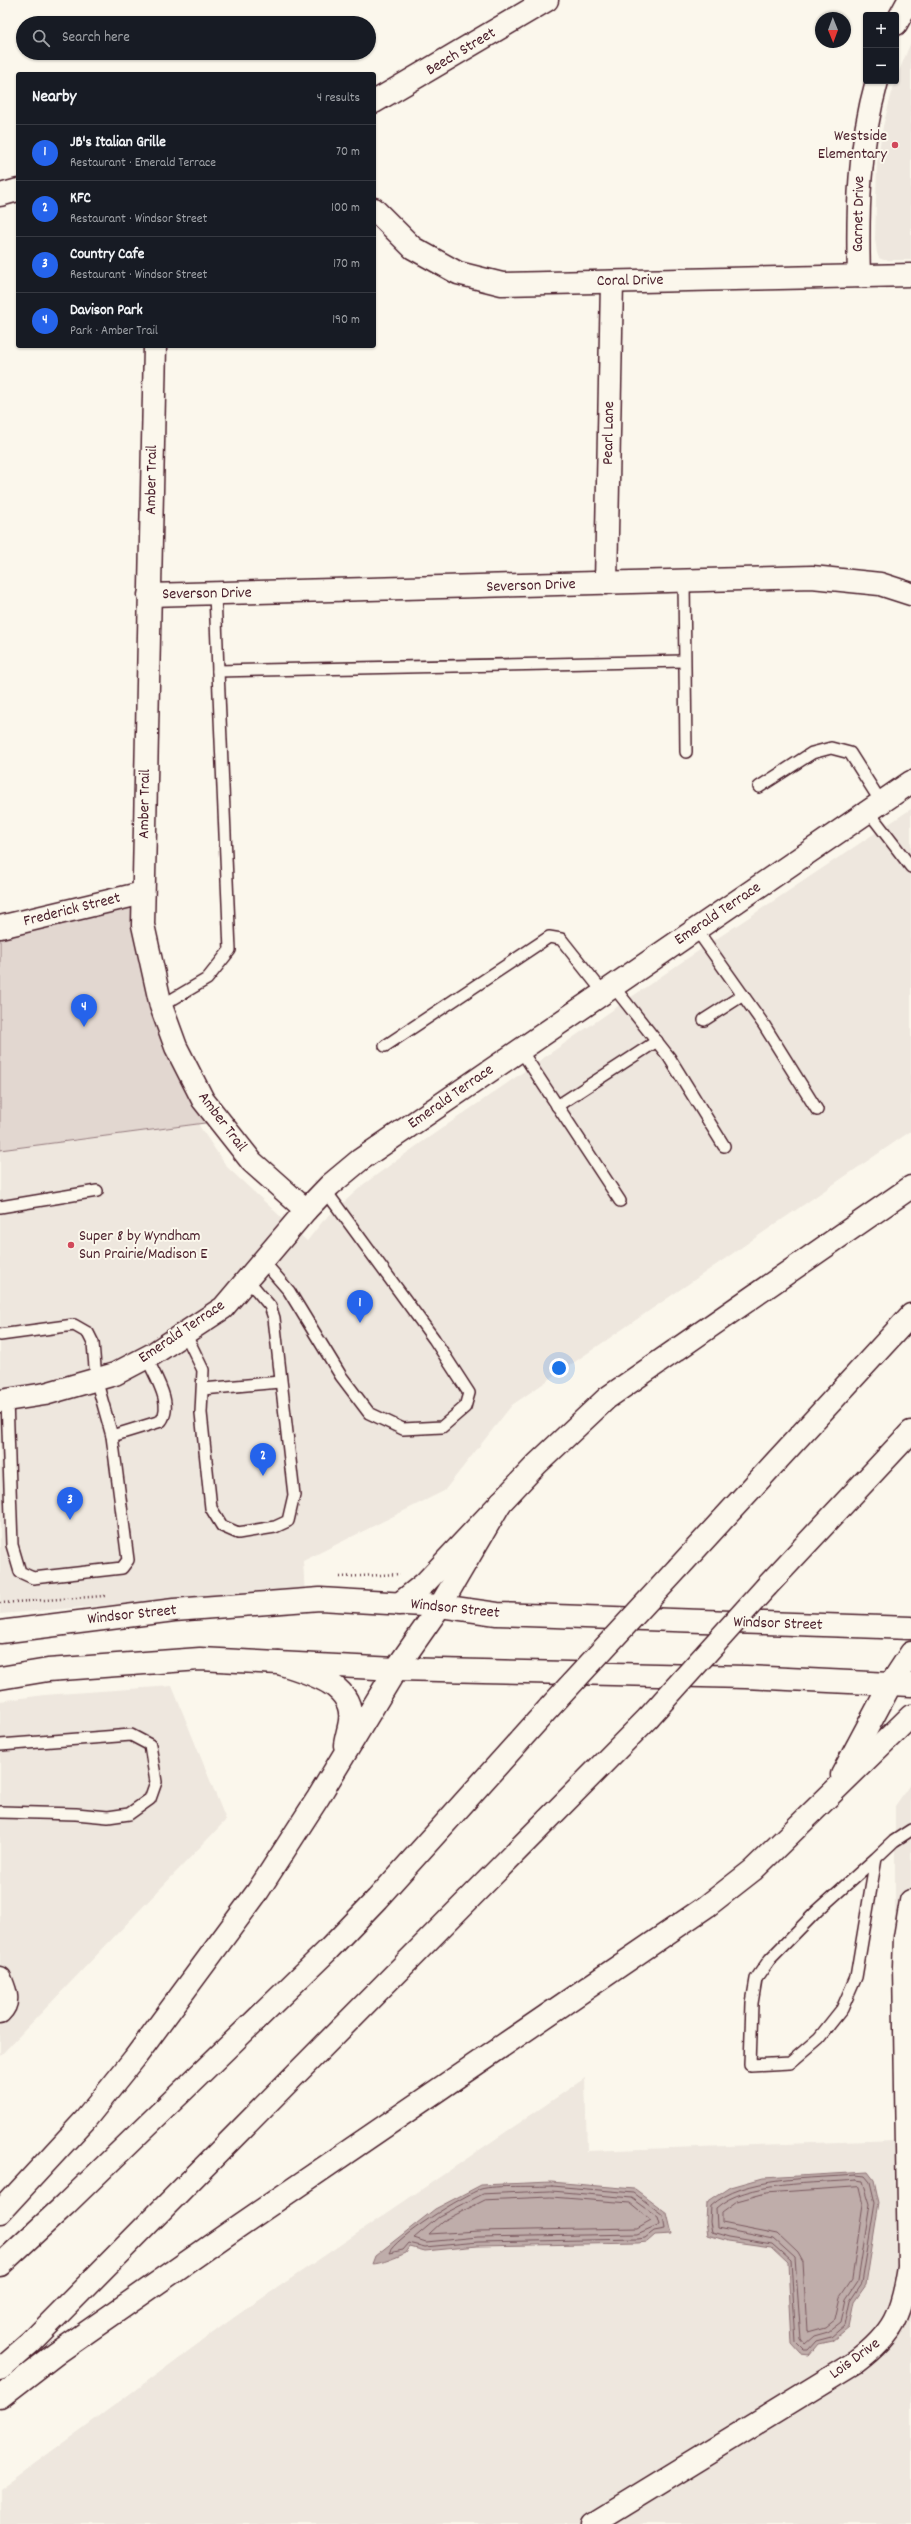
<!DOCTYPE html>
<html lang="en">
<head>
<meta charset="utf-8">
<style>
	:root { --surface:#171b24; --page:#20242c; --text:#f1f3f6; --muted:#9ea1a6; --line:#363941; --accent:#2563eb }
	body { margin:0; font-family:Dekko,sans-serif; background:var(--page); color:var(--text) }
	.controls { position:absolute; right:12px; top:12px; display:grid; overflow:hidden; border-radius:4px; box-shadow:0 1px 3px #0004 }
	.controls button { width:36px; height:36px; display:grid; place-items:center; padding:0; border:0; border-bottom:1px solid var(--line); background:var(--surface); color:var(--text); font:20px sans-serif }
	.compass { position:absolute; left:815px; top:12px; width:36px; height:36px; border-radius:50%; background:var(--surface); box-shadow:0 1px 3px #0004; rotate:179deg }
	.you { position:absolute; left:559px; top:1368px; width:14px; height:14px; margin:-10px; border:3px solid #fff; border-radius:50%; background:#1a73e8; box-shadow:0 0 0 6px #1a73e833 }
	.badge { display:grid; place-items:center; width:26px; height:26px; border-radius:50%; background:var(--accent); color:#fff; font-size:13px; font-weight:700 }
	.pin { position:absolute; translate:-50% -33px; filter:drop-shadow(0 1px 2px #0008) }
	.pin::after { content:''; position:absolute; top:21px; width:14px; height:12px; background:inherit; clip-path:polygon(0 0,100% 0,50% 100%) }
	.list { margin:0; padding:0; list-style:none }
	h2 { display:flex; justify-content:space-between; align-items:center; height:52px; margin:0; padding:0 16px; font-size:17px }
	h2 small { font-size:13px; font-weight:400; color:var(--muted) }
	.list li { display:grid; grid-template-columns:26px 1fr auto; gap:12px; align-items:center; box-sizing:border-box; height:56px; padding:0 16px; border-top:1px solid var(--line) }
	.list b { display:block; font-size:15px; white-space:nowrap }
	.list p { margin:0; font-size:13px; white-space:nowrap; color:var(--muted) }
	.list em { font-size:13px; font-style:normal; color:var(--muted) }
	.icon { flex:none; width:22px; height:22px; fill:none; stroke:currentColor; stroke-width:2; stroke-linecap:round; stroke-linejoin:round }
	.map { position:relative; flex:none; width:911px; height:2524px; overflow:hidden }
	.search { position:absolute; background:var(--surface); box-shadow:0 1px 3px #0004; left:16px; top:16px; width:360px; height:44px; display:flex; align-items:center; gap:10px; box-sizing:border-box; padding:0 14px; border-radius:22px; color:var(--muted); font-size:15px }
	.panel { position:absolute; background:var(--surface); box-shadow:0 1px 3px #0004; left:16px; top:72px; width:360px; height:276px; border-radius:4px }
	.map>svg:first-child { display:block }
	.built { fill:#eee7de }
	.green { fill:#e2d7d0; stroke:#967b7e }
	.water { fill:#bfadaa; stroke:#907477 }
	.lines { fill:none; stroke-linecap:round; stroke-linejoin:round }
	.shore { stroke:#79585e; stroke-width:1 }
	.service-casing { stroke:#4a1f2b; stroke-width:14 }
	.minor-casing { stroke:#4a1f2b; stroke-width:25 }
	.primary-casing { stroke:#4a1f2b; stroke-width:25 }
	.motorway-casing { stroke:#4a1f2b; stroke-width:25 }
	.path { stroke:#4a1f2b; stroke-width:2.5; stroke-dasharray:1 3; stroke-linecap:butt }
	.service { stroke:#fbf7ec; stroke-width:11 }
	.minor { stroke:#fbf7ec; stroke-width:22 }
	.primary { stroke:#fbf7ec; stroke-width:22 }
	.motorway { stroke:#fbf7ec; stroke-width:22 }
	.motorway-bridge-casing { stroke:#4a1f2b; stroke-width:25; stroke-linecap:butt }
	.motorway-bridge { stroke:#fbf7ec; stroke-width:22 }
	.poi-dot { fill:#d1495b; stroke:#fbf7ec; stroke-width:1.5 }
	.labels { text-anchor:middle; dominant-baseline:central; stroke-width:4; stroke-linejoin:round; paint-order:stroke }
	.street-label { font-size:16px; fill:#4a1f2b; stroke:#fbf7ec }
	.poi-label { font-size:16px; fill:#4a1f2b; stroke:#fbf7ec; text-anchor:end }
</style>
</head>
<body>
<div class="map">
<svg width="911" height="2524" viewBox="0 0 911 2524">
	<rect width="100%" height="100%" fill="#fbf7ec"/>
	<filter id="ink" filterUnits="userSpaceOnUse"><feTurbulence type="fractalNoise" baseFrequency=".025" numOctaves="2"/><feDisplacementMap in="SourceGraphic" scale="8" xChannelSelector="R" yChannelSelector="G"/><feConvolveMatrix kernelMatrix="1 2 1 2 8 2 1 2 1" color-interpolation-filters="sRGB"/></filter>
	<g filter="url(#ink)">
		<g class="built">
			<path d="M911,42V260H884L879,258L877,253L875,239L877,163L883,126L895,81Z"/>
			<path d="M911,809V1131L512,1405L444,1491L303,1561L305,1595L207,1597L0,1614V1150L198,1124L227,1167L307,1241L323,1221L364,1184L415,1147L679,964Z"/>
			<path d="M172,1686L226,1820L0,2056V1701L44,1695Z"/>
			<path d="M911,1783V2524H0V2489L236,2316L585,2078L587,2151L895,2140V1806Z"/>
		</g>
		<path class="green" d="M143,893L161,1006L220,1121L0,1150V927Z"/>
		<g class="water">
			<path d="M868,2172L874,2180L879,2203L866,2285L854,2302L849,2327L832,2341L818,2344L809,2355L801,2354L792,2344L788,2263L771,2247L728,2241L708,2235L706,2222L707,2203L731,2187L763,2178Z"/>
			<path d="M551,2182L635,2189L667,2213L672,2234L655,2235L647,2242L638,2243L478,2246L425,2251L410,2247L406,2253C397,2257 381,2264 372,2264L375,2256L435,2209L481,2185Z"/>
		</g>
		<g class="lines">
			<g class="shore">
				<path d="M856,2175L865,2176L870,2182L875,2203L862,2283L850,2301L845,2325L831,2337L816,2341L808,2350H804L796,2342L791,2261L772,2244L729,2237L712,2232L710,2222L711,2206C743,2176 814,2179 856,2175Z"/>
				<path d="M856,2180L863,2181L870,2204L858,2281L846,2299L841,2322L828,2332L814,2336L805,2344L801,2339L795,2258L774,2239L717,2228L716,2208C745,2181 817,2184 856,2180Z"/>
				<path d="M552,2186L634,2193L663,2215L665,2229L654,2231L645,2238L638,2239L478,2242L425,2247L409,2243L403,2250L389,2253C394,2238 464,2195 481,2189C495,2185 535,2187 552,2186Z"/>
				<path d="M859,2187L863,2204L852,2279L840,2297L835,2319L825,2327L807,2332L803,2262L798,2253L778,2234L722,2223V2212L737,2201L766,2193Z"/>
				<path d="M551,2191L632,2198L658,2217L660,2224L637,2234L478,2237L426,2242L414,2238L440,2216L483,2194Z"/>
				<path d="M551,2197L630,2203L651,2220L637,2228L478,2231L429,2234L443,2221L485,2200Z"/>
			</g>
			<defs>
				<g id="service">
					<path d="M684,581L686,752"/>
					<path d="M215,594L218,671L684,661"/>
					<path d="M759,787L812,753L831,748L850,753L881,802"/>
					<path d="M868,811L911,867"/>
					<path d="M696,929L764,1025L817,1110"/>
					<path d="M613,986L669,1057L724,1146"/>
					<path d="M161,1006L207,979L230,950L218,671"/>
					<path d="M704,1020L743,995"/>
					<path d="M385,1046L549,937L561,939L603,992"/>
					<path d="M520,1049L620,1201"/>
					<path d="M557,1106L657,1041"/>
					<path d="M0,1207L97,1191"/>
					<path d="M263,1261L289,1291L341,1376L369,1413L403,1429L442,1427L465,1407L469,1393L434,1339L325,1190"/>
					<path d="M185,1333L203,1370L201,1413L211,1508L222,1526L238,1533L275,1527L288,1521L294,1495L274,1318L270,1306L247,1279"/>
					<path d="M0,1335L74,1325L88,1333L93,1343L96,1379L112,1436L128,1560L122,1568L33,1578L20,1572L12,1545L7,1400"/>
					<path d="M203,1389L280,1382"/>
					<path d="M112,1436L161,1421C174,1404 154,1375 147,1358"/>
					<path d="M0,1745L131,1735L150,1745L156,1782L150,1799L129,1814L108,1817L76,1814L0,1812"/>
					<path d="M876,1858L817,1911L770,1959L756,1979L752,2003L750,2065L790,2063L819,2038L842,2009L856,1977L876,1858L894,1841L911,1830"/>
				</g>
				<g id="minor">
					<path d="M896,24L909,0"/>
					<path d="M374,102L547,0"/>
					<path d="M0,195L18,190"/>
					<path d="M374,209L413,248L458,273L502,284L911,275"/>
					<path d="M859,276C857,210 859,145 877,81"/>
					<path d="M155,346L143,925L161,1006L176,1047L203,1100L252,1162L306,1210"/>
					<path d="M606,583L612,282"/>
					<path d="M149,595L812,577L880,584L911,594"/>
					<path d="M0,927L143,893"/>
					<path d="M0,1401L45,1394L115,1374L153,1354L223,1308L306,1210L330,1185L360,1160L911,782"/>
					<path d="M0,1978C5,1990 11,2002 0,2012"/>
					<path d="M592,2524L856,2362C894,2333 902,2314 909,2267L904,1967L905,1937L911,1901"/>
				</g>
				<g id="primary">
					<path d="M0,1632L174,1610L320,1599L440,1606L497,1614L911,1628"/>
					<path d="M0,1678L48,1670L200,1659L396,1669L746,1677L911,1685"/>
				</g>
				<g id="motorway">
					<path d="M679,1567L911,1315"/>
					<path d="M767,1586L911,1432"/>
					<path d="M399,1604L425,1583L537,1464L607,1398L911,1187"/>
					<path d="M279,1663C305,1672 355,1683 350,1721C349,1729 346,1737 345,1745"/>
					<path d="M842,1775L890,1685L911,1653"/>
					<path d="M0,2212L85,2120L134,2059L258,1891L318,1798L396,1669L440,1606L501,1502"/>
					<path d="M0,2265L65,2205L328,1950L377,1899L549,1708"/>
					<path d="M0,2369L30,2343L648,1718"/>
					<path d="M0,2397L57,2353L236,2228L707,1906L753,1870L911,1716"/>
				</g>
			</defs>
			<use href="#service" class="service-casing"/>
			<use href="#minor" class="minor-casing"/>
			<use href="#primary" class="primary-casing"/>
			<use href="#motorway" class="motorway-casing"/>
			<g class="path">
				<path d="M340,1577L400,1574"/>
				<path d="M0,1603L105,1596"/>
			</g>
			<use href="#service" class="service"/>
			<use href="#minor" class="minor"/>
			<use href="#primary" class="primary"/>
			<use href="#motorway" class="motorway"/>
			<defs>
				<g id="motorway-bridge">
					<path d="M549,1708L679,1567"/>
					<path d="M648,1718L767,1586"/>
				</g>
			</defs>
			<use href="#motorway-bridge" class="motorway-bridge-casing"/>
			<use href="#motorway-bridge" class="motorway-bridge"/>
		</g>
	</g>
	<g class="poi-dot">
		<circle cx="895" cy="145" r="4"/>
		<circle cx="71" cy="1245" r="4"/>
	</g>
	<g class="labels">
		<g class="street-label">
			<text transform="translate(461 52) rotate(-31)">Beech Street</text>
			<text transform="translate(859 214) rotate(-89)">Garnet Drive</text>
			<text transform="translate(630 281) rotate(-1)">Coral Drive</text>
			<text transform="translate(609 433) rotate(-89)">Pearl Lane</text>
			<text transform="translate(152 480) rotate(-89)">Amber Trail</text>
			<text transform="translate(531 586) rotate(-2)">Severson Drive</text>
			<text transform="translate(207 594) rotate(-1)">Severson Drive</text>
			<text transform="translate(145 804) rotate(-89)">Amber Trail</text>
			<text transform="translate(72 910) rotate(-14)">Frederick Street</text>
			<text transform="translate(718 914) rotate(-34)">Emerald Terrace</text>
			<text transform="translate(451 1097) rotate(-35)">Emerald Terrace</text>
			<text transform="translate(222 1122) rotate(53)">Amber Trail</text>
			<text transform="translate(182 1332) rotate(-34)">Emerald Terrace</text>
			<text transform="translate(455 1609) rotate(6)">Windsor Street</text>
			<text transform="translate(132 1615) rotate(-6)">Windsor Street</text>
			<text transform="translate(778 1624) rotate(2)">Windsor Street</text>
			<text transform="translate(855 2359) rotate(-36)">Lois Drive</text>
		</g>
		<g class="poi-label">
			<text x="887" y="136">Westside<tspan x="887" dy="18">Elementary</tspan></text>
			<text x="79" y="1236" text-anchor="start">Super 8 by Wyndham<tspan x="79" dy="18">Sun Prairie/Madison E</tspan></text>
		</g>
	</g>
</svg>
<div class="controls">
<button>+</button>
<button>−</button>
</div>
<svg class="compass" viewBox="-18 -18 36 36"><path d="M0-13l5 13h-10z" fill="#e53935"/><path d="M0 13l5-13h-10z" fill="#9ea1a6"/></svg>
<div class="you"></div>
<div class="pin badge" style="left:360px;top:1323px">1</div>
<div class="pin badge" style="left:263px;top:1476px">2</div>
<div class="pin badge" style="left:70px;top:1520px">3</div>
<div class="pin badge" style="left:84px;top:1027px">4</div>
<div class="search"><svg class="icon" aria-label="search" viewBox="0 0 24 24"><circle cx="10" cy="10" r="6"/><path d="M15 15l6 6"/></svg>Search here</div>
<section class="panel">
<h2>Nearby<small>4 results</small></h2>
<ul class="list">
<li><span class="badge">1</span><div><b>JB's Italian Grille</b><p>Restaurant · Emerald Terrace</p></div><em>70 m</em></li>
<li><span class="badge">2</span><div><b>KFC</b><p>Restaurant · Windsor Street</p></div><em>100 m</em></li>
<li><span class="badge">3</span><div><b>Country Cafe</b><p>Restaurant · Windsor Street</p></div><em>170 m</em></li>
<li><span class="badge">4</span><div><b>Davison Park</b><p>Park · Amber Trail</p></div><em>190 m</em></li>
</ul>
</section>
</div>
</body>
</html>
